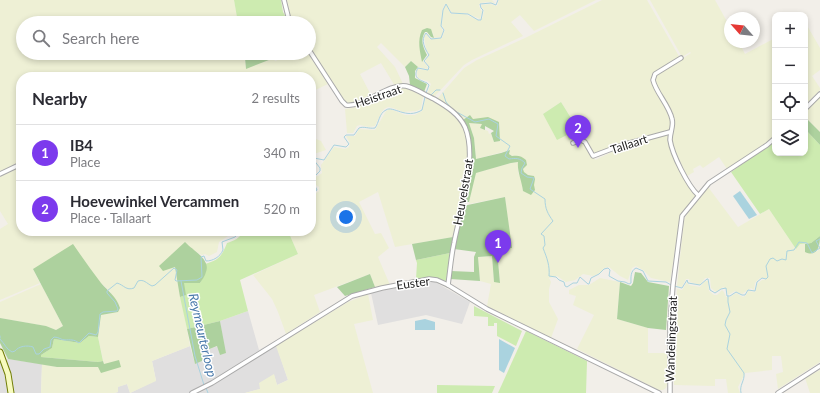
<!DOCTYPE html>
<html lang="en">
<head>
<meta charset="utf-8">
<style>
	:root { --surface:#fff; --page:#f2f2f3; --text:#2b2b33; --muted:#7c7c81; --line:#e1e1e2; --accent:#7c3aed }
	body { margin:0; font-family:Lato,sans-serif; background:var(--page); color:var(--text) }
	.controls { position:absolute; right:12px; top:12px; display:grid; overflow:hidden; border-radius:8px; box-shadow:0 2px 6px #0003 }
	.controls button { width:36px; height:36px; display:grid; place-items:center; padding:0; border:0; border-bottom:1px solid var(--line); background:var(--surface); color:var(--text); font:20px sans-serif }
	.compass { position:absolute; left:724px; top:12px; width:36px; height:36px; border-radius:50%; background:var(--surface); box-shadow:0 2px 6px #0003; rotate:297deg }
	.you { position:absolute; left:346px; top:217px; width:14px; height:14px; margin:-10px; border:3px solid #fff; border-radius:50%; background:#1a73e8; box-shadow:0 0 0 6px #1a73e833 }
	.badge { display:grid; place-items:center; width:26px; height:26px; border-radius:50%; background:var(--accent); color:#fff; font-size:13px; font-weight:700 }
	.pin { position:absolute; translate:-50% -33px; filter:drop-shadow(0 1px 2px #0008) }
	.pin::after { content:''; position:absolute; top:21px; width:14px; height:12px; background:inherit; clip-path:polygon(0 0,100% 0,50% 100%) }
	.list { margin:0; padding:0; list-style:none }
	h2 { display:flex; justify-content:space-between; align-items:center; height:52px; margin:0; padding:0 16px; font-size:17px }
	h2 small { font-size:13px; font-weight:400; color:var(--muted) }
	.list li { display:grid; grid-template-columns:26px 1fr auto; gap:12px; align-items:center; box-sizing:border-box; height:56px; padding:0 16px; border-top:1px solid var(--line) }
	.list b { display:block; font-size:15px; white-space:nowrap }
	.list p { margin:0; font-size:13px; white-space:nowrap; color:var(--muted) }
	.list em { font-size:13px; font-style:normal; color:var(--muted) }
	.icon { flex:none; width:22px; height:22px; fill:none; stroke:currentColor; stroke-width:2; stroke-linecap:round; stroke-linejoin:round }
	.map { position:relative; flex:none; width:820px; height:393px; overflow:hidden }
	.search { position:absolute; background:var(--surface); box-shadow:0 2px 6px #0003; left:16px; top:16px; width:300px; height:44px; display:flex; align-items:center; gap:10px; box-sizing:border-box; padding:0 14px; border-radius:22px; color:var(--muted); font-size:15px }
	.panel { position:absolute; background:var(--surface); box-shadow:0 2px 6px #0003; left:16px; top:72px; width:300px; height:164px; border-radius:16px }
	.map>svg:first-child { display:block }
	.residential { fill:#e0dfdf }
	.farmland { fill:#eef0d5; fill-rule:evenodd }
	.grass { fill:#cdebb0 }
	.forest { fill:#add19e }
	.water { fill:#aad3df }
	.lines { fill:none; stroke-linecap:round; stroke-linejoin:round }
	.stream { stroke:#aad3df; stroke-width:1 }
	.street-casing { stroke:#a9a9a9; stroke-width:5.5 }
	.secondary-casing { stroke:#707d05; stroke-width:7 }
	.street { stroke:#fff; stroke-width:3.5 }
	.secondary { stroke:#f7fabf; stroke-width:5 }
	.labels { text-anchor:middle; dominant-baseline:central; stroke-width:3; stroke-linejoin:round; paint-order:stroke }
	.street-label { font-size:12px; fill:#222; stroke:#fff }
	.water-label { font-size:13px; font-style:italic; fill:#4a7aab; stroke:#fff }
</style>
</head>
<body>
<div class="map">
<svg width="820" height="393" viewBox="0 0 820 393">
	<rect width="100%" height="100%" fill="#f2efe9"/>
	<g class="residential">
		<path d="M425,282H435L470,302L462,324L426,315L378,325L371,293Z"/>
		<path d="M248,311L259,350L275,341L288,380L277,385L274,375L260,389L245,393H114L118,392L117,387L127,384L130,393L156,380L152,361L190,346L195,364L201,352L218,346L220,354L225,353L220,321Z"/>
		<path d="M0,359L1,362L8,359L42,364L41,393H0Z"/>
	</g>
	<g class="farmland">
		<path d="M0,0H234L238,23H23V53H244L246,68L274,58L275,61L295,53H308L328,84L311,92V77H21V161L0,172Z"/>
		<path d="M287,0H492L495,3L488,2L480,3L479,6L482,12L480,19L466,13H452L446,4H445L442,10L441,27L443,31L441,37L434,38L433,33L427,28L420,35L423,61L427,66L428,68L427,69L418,67L411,61L405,67L381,43L377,47L395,67L403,84L395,86L381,63L360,74L371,95L354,103H348L345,101L309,47V23H294L291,19Z"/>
		<path d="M499,0H596L534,31L520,15L511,22L523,36L472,60L464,65L433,98L427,94L431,84L428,81L420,79L418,78L417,71L418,69L426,70L430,69L425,61L429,55L426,49L424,36L426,34L432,39L442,38L445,30L442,26L443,10L446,5L451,14H465L480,21L483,17L484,10L482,8L481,5L490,4L497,6Z"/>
		<path d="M602,0H647L680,58L653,75L650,80L671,119V129L669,131L594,154L595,160L616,150L668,134L670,144L696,195L680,217L670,282L651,278L643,270L636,266L632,268L628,280L620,276L609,267L604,268L600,273L593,276L583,274L575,280L566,282L557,276L549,278L551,282L549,289V302L558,319L551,338L487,306L491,284L480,281L478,257L492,256L494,282H500L497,250L511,248L505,197L469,204V202L475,173L511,163L518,162V172L522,181L523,191L534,185V176L528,175L524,172L523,169L527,165L509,154L510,150L476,159L474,138L469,123L483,124L480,128L488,131L489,134L491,133L494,142L500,141L499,122L480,119H473L470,115L463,120L437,99L464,68L477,60L525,38ZM561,102L581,133L569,140L567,135L543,114Z"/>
		<path d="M650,0H715L730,27V42H739L745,54L775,38V100L773,103L775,107V135L769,141L727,169L719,157L703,168L700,165L693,169L694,172L687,176L679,159L672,143V136L675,123L674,118L653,80L655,76L691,53L690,52L682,57Z"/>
		<path d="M805,22L820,48V70L812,76L820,88V90L805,105Z"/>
		<path d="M399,88H406L423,96L421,109L416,111L403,112L393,108L388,107L384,109L381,113L375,126L369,127L360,125L357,126L353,133H347L345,109L353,108Z"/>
		<path d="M426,97L441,106L457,117L464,129L467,143L468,163L453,237L395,247L378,192L359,202L375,234L381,233L389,248L378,257L390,285L375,287L370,274L314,295L320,312L286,334L278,312L272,299L253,275L298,254L288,231H311V197L319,191V187L311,182V178L318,176L322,173L321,165L334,147L345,149L349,147L350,143L346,136H355L359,129L375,130L386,111L390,109L405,115H415L422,111Z"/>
		<path d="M820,97V132L805,117V111Z"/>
		<path d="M311,137L321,141L326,150L311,155Z"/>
		<path d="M21,166V231H239L228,236L219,242L217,252L209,256L205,254L202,255L191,249L175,267L190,346L152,361L156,381L130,393L127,384L118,387V392L114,393H41L42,364L57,367H98L104,364L98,337L101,315L118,312L110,291L102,284L33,269L40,283L0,300V229L8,224L0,211V177Z"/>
		<path d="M708,187L738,227L769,209L796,249L800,244H805V252L818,251L820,242V362L778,389L776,374L783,372L781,356H772V370L745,373L738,387L740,393H728L726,379H715V386L674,385V340L677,289L682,290L687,282L689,285L700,287L705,281H708L709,291L714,295H717L722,290L724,292L726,297H730L736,293L743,297L746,295L748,291L755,292L757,284L762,280H765V278H760L755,283L754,290L751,288L742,294L735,291L728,295L727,290L723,287L716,292L711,288L710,278H705L700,285L690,282L689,279H686L682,287L677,286L684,220L687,214Z"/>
		<path d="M600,278L620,282L617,319L648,328V353H667V385L666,388L663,390H659L577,349L594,315L573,305L576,296L569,294V290L579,285H589Z"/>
		<path d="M41,284L63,326L56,330L45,326L0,318V302Z"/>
		<path d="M368,294L373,320L354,324L373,393H245L260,389L259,383L274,374L277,385L288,380L276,346L348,302Z"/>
		<path d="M820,370V393H810L805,378Z"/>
	</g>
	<g class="grass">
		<path d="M234,0H281L283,12L289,23H238Z"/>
		<path d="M561,102L581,134L569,140L567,135L557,140L543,114Z"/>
		<path d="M805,129L820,145V236L811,243L800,244L796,249L769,209L760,214L731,172L775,141V153H805Z"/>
		<path d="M243,231H288L298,254L240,280L248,311L220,321L187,329L180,297L185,295L183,283H200L206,271L205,264C219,260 222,256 227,243C233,241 241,238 243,231Z"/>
		<path d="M450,253L446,281C435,277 427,277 416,279L417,263L416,260Z"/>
		<path d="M474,306L522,331L516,346L497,336V323H494V326H488V317L474,316Z"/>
		<path d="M526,331L587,361L586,393H498Z"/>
		<path d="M89,336L98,337L103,361L98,362L41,357V355L52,348L54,339L80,343Z"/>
		<path d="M437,385H439L495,386L492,393H437Z"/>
	</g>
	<g class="forest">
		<path d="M427,28L431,29L434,38L431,37L427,32H425C420,40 423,47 427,55L422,62C420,51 417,41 422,30Z"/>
		<path d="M262,53H273L274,58L246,69L245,58Z"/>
		<path d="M411,61L418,67L415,71V78L427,84L424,92L410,85L409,76L405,67Z"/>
		<path d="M470,115L473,119L488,117L499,122L500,141L494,142L491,133L494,131L485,126V130L480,128L482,124L469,123L474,138L476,159L501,153L510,150L509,154L512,156C518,155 522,156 526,160L527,165L523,169L524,172L528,175L534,176L535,179L534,185L535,190L531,195L523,191C522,181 517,172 518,162L511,163L476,173L469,202H464C466,179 475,140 463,120Z"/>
		<path d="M805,117L820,132V145L805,129Z"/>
		<path d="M505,197L512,248L497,250L500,283L494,282L492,256L478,257L480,281L450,279L451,271L474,272V257L476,252L454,249L463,206Z"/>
		<path d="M820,236C820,245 818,258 805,252V244L811,243Z"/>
		<path d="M453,237L450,253L416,260L412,244Z"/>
		<path d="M185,242C192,250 211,259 206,272C205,276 202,280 200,283H184L186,295L180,297L175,267L163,271L159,266Z"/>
		<path d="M73,244C82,257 91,270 101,283C109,292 116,296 120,308L118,312L101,315L98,337L89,336L80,343L54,339L52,348L41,355V357L98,362L103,361L104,364L119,360L121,367L101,373L98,367H57L8,359L0,343V318L46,326L56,330L63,326L33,269Z"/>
		<path d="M635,272L641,273L648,282L669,286L666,330L648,328L617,319L620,282L631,286L633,283Z"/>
		<path d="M370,274L375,287L345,296L337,287Z"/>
		<path d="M220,321L226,353L220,355L217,346L202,352L204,360L195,364L187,329Z"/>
	</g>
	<g class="water">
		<path d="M740,191L757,215L749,219L733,196Z"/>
		<path d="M425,319L435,322V330H415V321Z"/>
		<path d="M499,339L515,348L504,373L499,370Z"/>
	</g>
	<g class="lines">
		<g class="stream">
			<path d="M426,93L429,85L427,83C420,80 412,78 418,68L428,70L429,67L424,61L429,55C425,49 420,40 426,33L431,39L441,38L444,30L441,26L443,10L446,4L451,13L468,14L478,20H481L483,10L481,8L480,4L491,3L496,5L498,0"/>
			<path d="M443,93L446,102L451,108"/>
			<path d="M429,94L431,95L436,90H440"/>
			<path d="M453,110L475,122L489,119L498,124L496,136L510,146L505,156L509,159C516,158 520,158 525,163L522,168L521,173L527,177L534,178L530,189L545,199C545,209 548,214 553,221L541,234L544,236L545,245L543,248C547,258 550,266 549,276L556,277L559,280L564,282L565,286L567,287L573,283H577L580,277L588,284H589L591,278L599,274L604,269L608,268L610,270L609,276L618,281L625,282L629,284L631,283C631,278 630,271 636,268L643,271L648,281L666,282L671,285"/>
			<path d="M311,176L316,175L320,171V168L313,159L314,158L324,160L334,145L346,147L349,144L344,137L346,135H354L359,128C364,126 369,129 375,128C379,123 379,113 386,110C393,105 406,120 422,110L425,97"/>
			<path d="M311,184L315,186L317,190L311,194"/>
			<path d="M181,281L195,356L204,385"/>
			<path d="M674,286L682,288L687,280L688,283L700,285L707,279H708L710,290L715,293L721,289L726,288L727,296H730L736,292L742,295H745L748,290L755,291L757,282L762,278L766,279L768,277L766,266L770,259L773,258L777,261L782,259L786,260L787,251L794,250L799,242L807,243L812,253L820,248L816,241L820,239"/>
			<path d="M728,296V302L730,312L726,320L725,325L730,334L727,349L744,373C745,381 739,385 741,393"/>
			<path d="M0,336V338"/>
			<path d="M0,339C5,344 6,349 12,352L15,351C19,346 27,345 33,347L36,354H39L44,349L50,347L51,340L54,337C59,337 61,340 65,340C70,340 74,339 79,343L89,333L96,335L98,332L100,314L103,312L117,311L118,309L115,302L107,293V291L117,283C124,285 126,291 134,288L138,281C144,279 146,283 152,286L155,285L174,268L177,270L175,280L176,281L197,280L202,277L201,257L204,256L206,261C213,261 220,257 223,250L222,242L235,237L241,231"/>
			<path d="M206,388L208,393"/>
		</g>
		<defs>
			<g id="street">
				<path d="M284,0L288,16L292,23"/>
				<path d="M309,50L342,101L346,105C363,108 388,83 406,86C415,88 425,95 434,99C446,106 459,114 465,127C478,158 460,211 454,243C451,257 450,271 448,285"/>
				<path d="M681,58L655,74L653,80C656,93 669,105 672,119C674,126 670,132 670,140C672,154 688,186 698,195"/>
				<path d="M805,109L820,94"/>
				<path d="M573,143L581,140L585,142L593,156L622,145L670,132"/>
				<path d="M0,174L21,164"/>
				<path d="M192,393L212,383L352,296L382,288L429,279L437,280L448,285L487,309L659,393"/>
				<path d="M670,393V324L673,285L682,216L709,183L767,145L775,138"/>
				<path d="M778,393L820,366"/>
			</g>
			<path id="secondary" d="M0,352L8,374L11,393"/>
		</defs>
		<use href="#street" class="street-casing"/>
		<use href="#secondary" class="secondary-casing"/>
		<use href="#street" class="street"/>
		<use href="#secondary" class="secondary"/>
	</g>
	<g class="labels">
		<g class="street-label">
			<text transform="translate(378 96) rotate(-19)">Heistraat</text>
			<text transform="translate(629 144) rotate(-18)">Tallaart</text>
			<text transform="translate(463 192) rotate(-80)">Heuvelstraat</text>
			<text transform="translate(413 283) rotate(-8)">Euster</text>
			<text transform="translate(671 339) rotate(-88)">Wandelingstraat</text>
		</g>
		<g class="water-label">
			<text transform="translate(203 335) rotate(77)">Reymeurterloop</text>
		</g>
	</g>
</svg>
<div class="controls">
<button>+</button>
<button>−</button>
<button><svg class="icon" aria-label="locate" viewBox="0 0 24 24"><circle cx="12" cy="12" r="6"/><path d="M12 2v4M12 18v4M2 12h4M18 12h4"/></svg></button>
<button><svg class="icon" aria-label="layers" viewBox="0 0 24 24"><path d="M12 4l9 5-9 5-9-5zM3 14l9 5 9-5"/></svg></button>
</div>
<svg class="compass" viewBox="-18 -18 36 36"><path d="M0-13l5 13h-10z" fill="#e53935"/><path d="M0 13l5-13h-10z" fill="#7c7c81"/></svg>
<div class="you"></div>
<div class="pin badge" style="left:498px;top:263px">1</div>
<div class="pin badge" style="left:578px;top:148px">2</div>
<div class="search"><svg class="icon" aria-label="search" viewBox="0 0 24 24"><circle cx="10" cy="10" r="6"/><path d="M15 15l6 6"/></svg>Search here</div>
<section class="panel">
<h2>Nearby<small>2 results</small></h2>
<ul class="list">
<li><span class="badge">1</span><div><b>IB4</b><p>Place</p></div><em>340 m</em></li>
<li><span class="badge">2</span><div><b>Hoevewinkel Vercammen</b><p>Place · Tallaart</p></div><em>520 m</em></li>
</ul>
</section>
</div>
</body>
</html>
